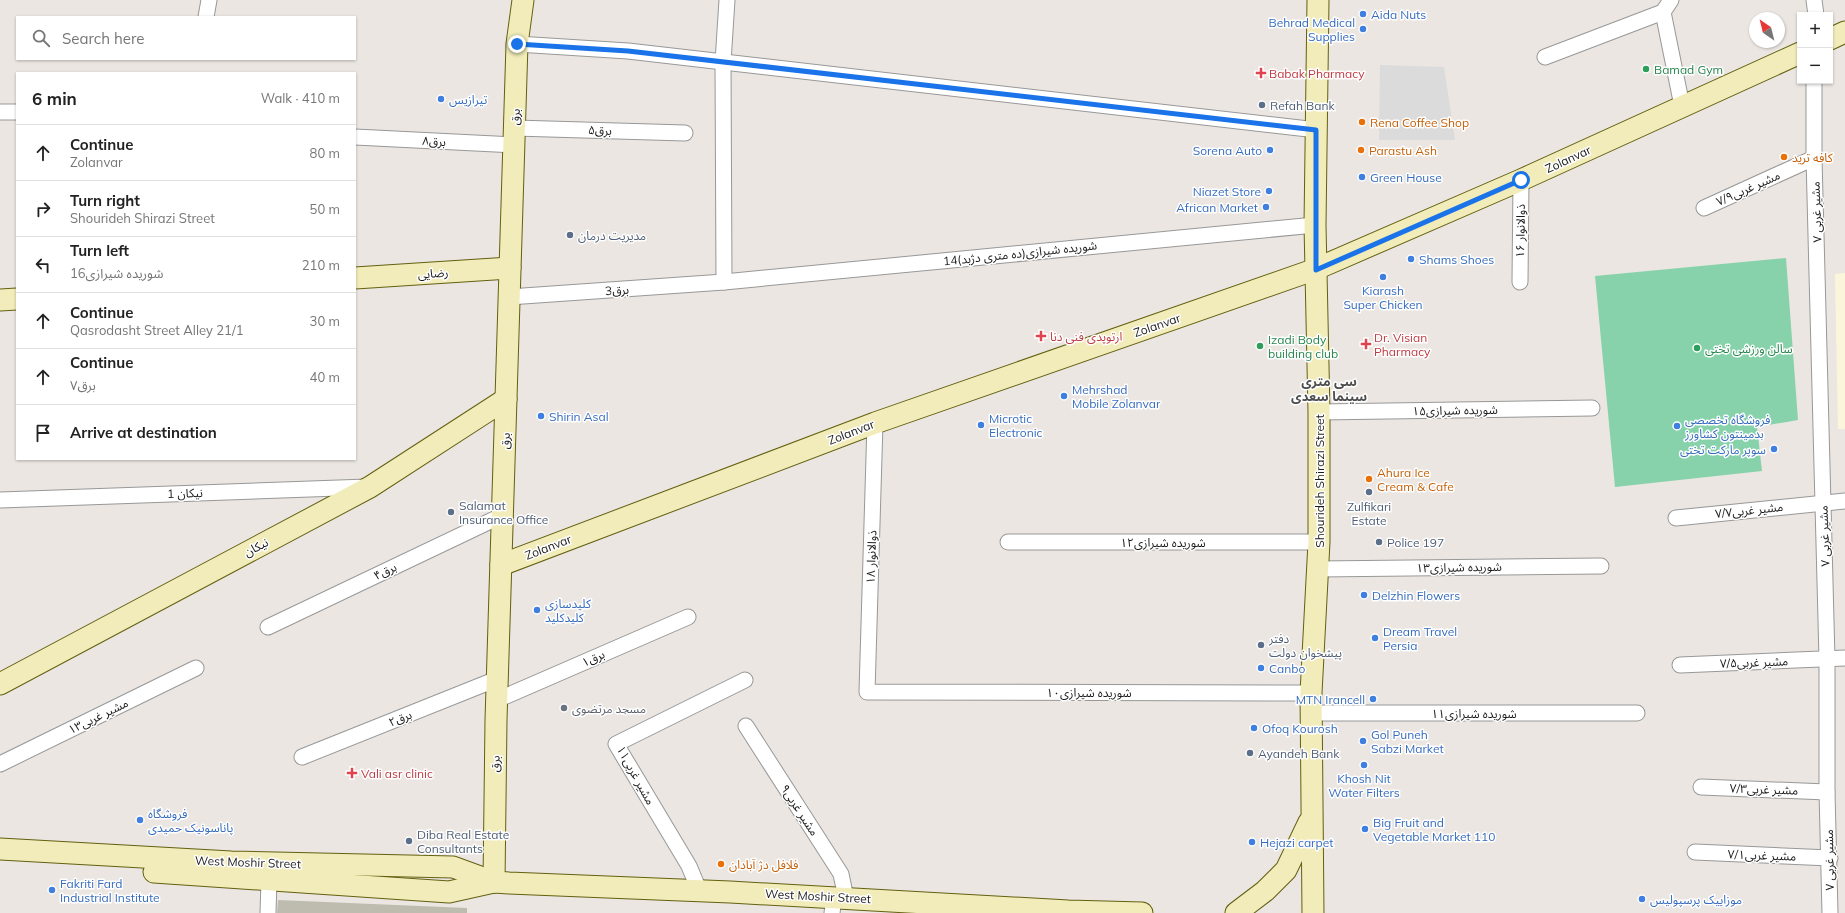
<!DOCTYPE html>
<html lang="en">
<head>
<meta charset="utf-8">
<style>
	:root { --surface:#fff; --page:#f2f2f2; --text:#222; --muted:#767676; --line:#e0e0e0 }
	body { margin:0; font-family:Mulish,"Noto Sans Arabic",sans-serif; background:var(--page); color:var(--text) }
	.controls { position:absolute; right:12px; top:12px; display:grid; overflow:hidden; border-radius:0px; box-shadow:0 1px 3px #0004 }
	.controls button { width:36px; height:36px; display:grid; place-items:center; padding:0; border:0; border-bottom:1px solid var(--line); background:var(--surface); color:var(--text); font:20px sans-serif }
	.compass { position:absolute; left:1749px; top:12px; width:36px; height:36px; border-radius:50%; background:var(--surface); box-shadow:0 1px 3px #0004; rotate:325deg }
	.stop { position:absolute; width:12px; height:12px; margin:-9px; border:3px solid #1a73e8; border-radius:50%; background:#fff }
	.stop.end { background:#1a73e8; border-color:#fff; box-shadow:0 1px 4px #0008 }
	.list { margin:0; padding:0; list-style:none }
	h2 { display:flex; justify-content:space-between; align-items:center; height:52px; margin:0; padding:0 16px; font-size:17px }
	h2 small { font-size:13px; font-weight:400; color:var(--muted) }
	.list li { display:grid; grid-template-columns:26px 1fr auto; gap:12px; align-items:center; box-sizing:border-box; height:56px; padding:0 16px; border-top:1px solid var(--line) }
	.list b { display:block; font-size:15px; white-space:nowrap }
	.list p { margin:0; font-size:13px; white-space:nowrap; color:var(--muted) }
	.list em { font-size:13px; font-style:normal; color:var(--muted) }
	.icon { flex:none; width:22px; height:22px; fill:none; stroke:currentColor; stroke-width:2; stroke-linecap:round; stroke-linejoin:round }
	.map { position:relative; flex:none; width:1845px; height:913px; overflow:hidden }
	.search { position:absolute; background:var(--surface); box-shadow:0 1px 3px #0004; left:16px; top:16px; width:340px; height:44px; display:flex; align-items:center; gap:10px; box-sizing:border-box; padding:0 14px; border-radius:0px; color:var(--muted); font-size:15px }
	.panel { position:absolute; background:var(--surface); box-shadow:0 1px 3px #0004; left:16px; top:72px; width:340px; height:388px; border-radius:0px }
	.map>svg:first-child { display:block }
	.education { fill:#fbf6db }
	.construction { fill:#bebcae }
	.pitch { fill:#87d2aa }
	.parking { fill:#dbdbdb }
	.lines { fill:none; stroke-linecap:round; stroke-linejoin:round }
	.street-casing { stroke:#989898; stroke-width:17 }
	.secondary-casing { stroke:#636010; stroke-width:23 }
	.street { stroke:#fff; stroke-width:15 }
	.secondary { stroke:#f1ecb9; stroke-width:21 }
	.route { stroke:#1a73e8; stroke-width:5 }
	.shop-dot { fill:#3f7fe0; stroke:#fff; stroke-width:1.5 }
	.leisure-dot { fill:#2e9e5b; stroke:#fff; stroke-width:1.5 }
	.health-dot { fill:#e0444e; stroke:#fff; stroke-width:1.5 }
	.service-dot { fill:#5c6f8a; stroke:#fff; stroke-width:1.5 }
	.food-dot { fill:#e8710a; stroke:#fff; stroke-width:1.5 }
	.worship-dot { fill:#6b7280; stroke:#fff; stroke-width:1.5 }
	.labels { text-anchor:middle; dominant-baseline:central; stroke-width:3; stroke-linejoin:round; paint-order:stroke }
	.shop-label { font-size:12px; fill:#366cbe; stroke:#fff; text-anchor:start }
	.leisure-label { font-size:12px; fill:#27864d; stroke:#fff; text-anchor:start }
	.health-label { font-size:12px; fill:#be3a42; stroke:#fff; text-anchor:start }
	.service-label { font-size:12px; fill:#4e5e75; stroke:#fff; text-anchor:start }
	.street-label { font-size:12px; fill:#1b1b1b; stroke:#fff }
	.food-label { font-size:12px; fill:#c56008; stroke:#fff; text-anchor:start }
	.worship-label { font-size:12px; fill:#5b616d; stroke:#fff; text-anchor:start }
	.neighbourhood-label { font-size:13px; font-weight:bold; fill:#4e4e4e; stroke:#fff }
</style>
</head>
<body>
<div class="map">
<svg width="1845" height="913" viewBox="0 0 1845 913">
	<rect width="100%" height="100%" fill="#ebe6e1"/>
	<path class="education" d="M1845,273V429H1838L1835,274Z"/>
	<path class="construction" d="M278,900L467,908V913H277Z"/>
	<path class="pitch" d="M1786,258L1798,420L1757,427L1762,471L1615,487L1595,276Z"/>
	<path class="parking" d="M1380,65L1444,67L1455,140H1379Z"/>
	<g class="lines">
		<defs>
			<g id="street">
				<path d="M1814,0L1816,15"/>
				<path d="M1663,12L1682,106"/>
				<path d="M206,17L209,0"/>
				<path d="M517,44L628,51L1317,130"/>
				<path d="M1545,57L1663,12L1671,0"/>
				<path d="M1814,81V158L1827,659V792L1830,913"/>
				<path d="M0,112H17"/>
				<path d="M515,128L685,133"/>
				<path d="M355,137L514,145"/>
				<path d="M1704,208L1814,158"/>
				<path d="M724,282L723,62L727,0"/>
				<path d="M1520,282L1521,180"/>
				<path d="M509,297L724,282L1315,225"/>
				<path d="M1319,412L1592,408"/>
				<path d="M875,423L867,692L1311,693"/>
				<path d="M0,500L367,487"/>
				<path d="M1676,518L1845,501"/>
				<path d="M1008,542H1319"/>
				<path d="M1318,569L1601,566"/>
				<path d="M268,627L503,515"/>
				<path d="M1680,665L1845,658"/>
				<path d="M497,700L688,617"/>
				<path d="M1311,713H1637"/>
				<path d="M746,726L841,874L846,898"/>
				<path d="M302,757L497,679"/>
				<path d="M0,764L196,668"/>
				<path d="M1701,787L1827,792"/>
				<path d="M1695,852L1830,858"/>
				<path d="M699,890L689,866L616,744L745,680"/>
				<path d="M268,913L269,880"/>
				<path d="M832,913L834,897"/>
			</g>
			<g id="secondary">
				<path d="M1830,39L1845,32"/>
				<path d="M355,278L510,268"/>
				<path d="M0,300L17,299"/>
				<path d="M501,565L875,423L1316,269L1521,180L1800,53"/>
				<path d="M0,684L370,487L506,399"/>
				<path d="M0,849L231,862L453,867L494,882L509,883L730,892L1068,911L1142,913"/>
				<path d="M154,872L449,892L494,882"/>
				<path d="M494,882L496,720L517,44L523,0"/>
				<path d="M1236,913L1265,891L1286,870L1309,822"/>
				<path d="M1313,913L1311,693L1319,542V412L1315,225L1318,0"/>
			</g>
		</defs>
		<use href="#street" class="street-casing"/>
		<use href="#secondary" class="secondary-casing"/>
		<use href="#street" class="street"/>
		<use href="#secondary" class="secondary"/>
	</g>
	<g class="lines">
		<path class="route" d="M517,44L628,51L1316,130V270L1521,180"/>
	</g>
	<g class="shop-dot">
		<circle cx="1363" cy="14" r="4"/>
		<circle cx="1363" cy="29" r="4"/>
		<circle cx="441" cy="99" r="4"/>
		<circle cx="1270" cy="150" r="4"/>
		<circle cx="1362" cy="177" r="4"/>
		<circle cx="1269" cy="191" r="4"/>
		<circle cx="1266" cy="207" r="4"/>
		<circle cx="1411" cy="259" r="4"/>
		<circle cx="1383" cy="277" r="4"/>
		<circle cx="1064" cy="396" r="4"/>
		<circle cx="541" cy="416" r="4"/>
		<circle cx="981" cy="425" r="4"/>
		<circle cx="1677" cy="426" r="4"/>
		<circle cx="1774" cy="449" r="4"/>
		<circle cx="1364" cy="595" r="4"/>
		<circle cx="537" cy="610" r="4"/>
		<circle cx="1375" cy="638" r="4"/>
		<circle cx="1261" cy="668" r="4"/>
		<circle cx="1373" cy="699" r="4"/>
		<circle cx="1254" cy="728" r="4"/>
		<circle cx="1363" cy="741" r="4"/>
		<circle cx="1364" cy="765" r="4"/>
		<circle cx="140" cy="820" r="4"/>
		<circle cx="1365" cy="829" r="4"/>
		<circle cx="1252" cy="842" r="4"/>
		<circle cx="52" cy="890" r="4"/>
		<circle cx="1642" cy="899" r="4"/>
	</g>
	<g class="leisure-dot">
		<circle cx="1646" cy="69" r="4"/>
		<circle cx="1260" cy="346" r="4"/>
		<circle cx="1697" cy="348" r="4"/>
	</g>
	<g class="health-dot">
		<path d="M1259 67h4v4h4v4h-4v4h-4v-4h-4v-4h4z"/>
		<path d="M1039 330h4v4h4v4h-4v4h-4v-4h-4v-4h4z"/>
		<path d="M1364 338h4v4h4v4h-4v4h-4v-4h-4v-4h4z"/>
		<path d="M350 767h4v4h4v4h-4v4h-4v-4h-4v-4h4z"/>
	</g>
	<g class="service-dot">
		<circle cx="1262" cy="105" r="4"/>
		<circle cx="570" cy="235" r="4"/>
		<circle cx="1369" cy="492" r="4"/>
		<circle cx="451" cy="512" r="4"/>
		<circle cx="1379" cy="542" r="4"/>
		<circle cx="1261" cy="645" r="4"/>
		<circle cx="1250" cy="753" r="4"/>
		<circle cx="409" cy="841" r="4"/>
	</g>
	<g class="food-dot">
		<circle cx="1362" cy="122" r="4"/>
		<circle cx="1361" cy="150" r="4"/>
		<circle cx="1784" cy="157" r="4"/>
		<circle cx="1369" cy="479" r="4"/>
		<circle cx="721" cy="864" r="4"/>
	</g>
	<circle class="worship-dot" cx="564" cy="708" r="4"/>
	<g class="labels">
		<g class="shop-label">
			<text x="1371" y="14">Aida Nuts</text>
			<text x="1355" y="22" text-anchor="end">Behrad Medical<tspan x="1355" dy="14">Supplies</tspan></text>
			<text x="449" y="99">تیرازیس</text>
			<text x="1262" y="150" text-anchor="end">Sorena Auto</text>
			<text x="1370" y="177">Green House</text>
			<text x="1261" y="191" text-anchor="end">Niazet Store</text>
			<text x="1258" y="207" text-anchor="end">African Market</text>
			<text x="1419" y="259">Shams Shoes</text>
			<text x="1383" y="290" text-anchor="middle">Kiarash<tspan x="1383" dy="14">Super Chicken</tspan></text>
			<text x="1072" y="389">Mehrshad<tspan x="1072" dy="14">Mobile Zolanvar</tspan></text>
			<text x="549" y="416">Shirin Asal</text>
			<text x="989" y="418">Microtic<tspan x="989" dy="14">Electronic</tspan></text>
			<text x="1685" y="419">فروشگاه تخصصی<tspan x="1685" dy="14">بدمینتون کشاورز</tspan></text>
			<text x="1766" y="449" text-anchor="end">سوپر مارکت تختی</text>
			<text x="1372" y="595">Delzhin Flowers</text>
			<text x="545" y="603">کلیدسازی<tspan x="545" dy="14">کلیدکلید</tspan></text>
			<text x="1383" y="631">Dream Travel<tspan x="1383" dy="14">Persia</tspan></text>
			<text x="1269" y="668">Canbo</text>
			<text x="1365" y="699" text-anchor="end">MTN Irancell</text>
			<text x="1262" y="728">Ofoq Kourosh</text>
			<text x="1371" y="734">Gol Puneh<tspan x="1371" dy="14">Sabzi Market</tspan></text>
			<text x="1364" y="778" text-anchor="middle">Khosh Nit<tspan x="1364" dy="14">Water Filters</tspan></text>
			<text x="148" y="813">فروشگاه<tspan x="148" dy="14">پاناسونیک حمیدی</tspan></text>
			<text x="1373" y="822">Big Fruit and<tspan x="1373" dy="14">Vegetable Market 110</tspan></text>
			<text x="1260" y="842">Hejazi carpet</text>
			<text x="60" y="883">Fakriti Fard<tspan x="60" dy="14">Industrial Institute</tspan></text>
			<text x="1650" y="899">موزاییک پرسپولیس</text>
		</g>
		<g class="leisure-label">
			<text x="1654" y="69">Bamad Gym</text>
			<text x="1268" y="339">Izadi Body<tspan x="1268" dy="14">building club</tspan></text>
			<text x="1705" y="348">سالن ورزشی تختی</text>
		</g>
		<g class="health-label">
			<text x="1269" y="73">Babak Pharmacy</text>
			<text x="1050" y="336">ارتوپدی فنی دنا</text>
			<text x="1374" y="337">Dr. Visian<tspan x="1374" dy="14">Pharmacy</tspan></text>
			<text x="361" y="773">Vali asr clinic</text>
		</g>
		<g class="service-label">
			<text x="1270" y="105">Refah Bank</text>
			<text x="578" y="235">مدیریت درمان</text>
			<text x="459" y="505">Salamat<tspan x="459" dy="14">Insurance Office</tspan></text>
			<text x="1369" y="506" text-anchor="middle">Zulfikari<tspan x="1369" dy="14">Estate</tspan></text>
			<text x="1387" y="542">Police 197</text>
			<text x="1269" y="638">دفتر<tspan x="1269" dy="14">پیشخوان دولت</tspan></text>
			<text x="1258" y="753">Ayandeh Bank</text>
			<text x="417" y="834">Diba Real Estate<tspan x="417" dy="14">Consultants</tspan></text>
		</g>
		<g class="street-label">
			<text transform="translate(515 117) rotate(-88)">برق</text>
			<text transform="translate(600 130) rotate(2)">برق۵</text>
			<text transform="translate(434 141) rotate(3)">برق۸</text>
			<text transform="translate(1568 159) rotate(-25)">Zolanvar</text>
			<text transform="translate(1748 188) rotate(-24)">۷/۹مشیر غربی</text>
			<text transform="translate(1816 212) rotate(-92)">مشیر غربی ۷</text>
			<text transform="translate(1520 231) rotate(-89)">ذوالانوار ۱۶</text>
			<text transform="translate(1020 253) rotate(-6)">14شوریده شیرازی(ده متری دژبد)</text>
			<text transform="translate(433 273) rotate(-4)">رضایی</text>
			<text transform="translate(617 290) rotate(-4)">3برق</text>
			<text transform="translate(1157 325) rotate(-19)">Zolanvar</text>
			<text transform="translate(1455 410) rotate(-1)">شوریده شیرازی۱۵</text>
			<text transform="translate(851 432) rotate(-21)">Zolanvar</text>
			<text transform="translate(505 441) rotate(-88)">برق</text>
			<text transform="translate(1319 481) rotate(-90)">Shourideh Shirazi Street</text>
			<text transform="translate(185 493) rotate(-2)">نیکان 1</text>
			<text transform="translate(1749 510) rotate(-6)">۷/۷مشیر غربی</text>
			<text transform="translate(1824 536) rotate(-92)">مشیر غربی ۷</text>
			<text x="1163" y="542">شوریده شیرازی۱۲</text>
			<text transform="translate(256 547) rotate(-28)">نیکان</text>
			<text transform="translate(548 547) rotate(-21)">Zolanvar</text>
			<text transform="translate(871 557) rotate(-88)">ذوالانوار ۱۸</text>
			<text transform="translate(1459 567) rotate(-1)">شوریده شیرازی۱۳</text>
			<text transform="translate(385 571) rotate(-26)">برق۴</text>
			<text transform="translate(593 658) rotate(-24)">برق۱</text>
			<text transform="translate(1754 662) rotate(-2)">۷/۵مشیر غربی</text>
			<text x="1089" y="692">۱۰شوریده شیرازی</text>
			<text x="1474" y="713">شوریده شیرازی۱۱</text>
			<text transform="translate(98 716) rotate(-26)">مشیر غربی۱۳</text>
			<text transform="translate(400 718) rotate(-22)">برق۲</text>
			<text transform="translate(495 764) rotate(-89)">برق</text>
			<text transform="translate(636 775) rotate(61)">مشیر غربی۱۱</text>
			<text transform="translate(1764 789) rotate(2)">۷/۳مشیر غربی</text>
			<text transform="translate(800 810) rotate(57)">مشیر غربی۹</text>
			<text transform="translate(1762 855) rotate(2)">۷/۱مشیر غربی</text>
			<text transform="translate(1829 860) rotate(-91)">مشیر غربی ۷</text>
			<text transform="translate(248 862) rotate(2)">West Moshir Street</text>
			<text transform="translate(818 896) rotate(3)">West Moshir Street</text>
		</g>
		<g class="food-label">
			<text x="1370" y="122">Rena Coffee Shop</text>
			<text x="1369" y="150">Parastu Ash</text>
			<text x="1792" y="157">کافه ترید</text>
			<text x="1377" y="472">Ahura Ice<tspan x="1377" dy="14">Cream &amp; Cafe</tspan></text>
			<text x="729" y="864">فلافل دژ آبادان</text>
		</g>
		<g class="worship-label">
			<text x="572" y="708">مسجد مرتضوی</text>
		</g>
		<g class="neighbourhood-label">
			<text x="1329" y="381">سی متری<tspan x="1329" dy="15">سینما سعدی</tspan></text>
		</g>
	</g>
</svg>
<div class="controls">
<button>+</button>
<button>−</button>
</div>
<svg class="compass" viewBox="-18 -18 36 36"><path d="M0-13l5 13h-10z" fill="#e53935"/><path d="M0 13l5-13h-10z" fill="#767676"/></svg>
<div class="stop" style="left:1521px;top:180px"></div>
<div class="stop end" style="left:517px;top:44px"></div>
<div class="search"><svg class="icon" aria-label="search" viewBox="0 0 24 24"><circle cx="10" cy="10" r="6"/><path d="M15 15l6 6"/></svg>Search here</div>
<section class="panel">
<h2>6 min<small>Walk · 410 m</small></h2>
<ul class="list">
<li><svg class="icon" aria-label="ahead" viewBox="0 0 24 24"><path d="M12 20V5M6 11l6-6 6 6"/></svg><div><b>Continue</b><p>Zolanvar</p></div><em>80 m</em></li>
<li><svg class="icon" aria-label="right" viewBox="0 0 24 24"><path d="M7 20v-9h11M14 6l5 5-5 5"/></svg><div><b>Turn right</b><p>Shourideh Shirazi Street</p></div><em>50 m</em></li>
<li><svg class="icon" aria-label="left" viewBox="0 0 24 24"><path d="M17 20v-9H6M10 6l-5 5 5 5"/></svg><div><b>Turn left</b><p>شوریده شیرازی16</p></div><em>210 m</em></li>
<li><svg class="icon" aria-label="ahead" viewBox="0 0 24 24"><path d="M12 20V5M6 11l6-6 6 6"/></svg><div><b>Continue</b><p>Qasrodasht Street Alley 21/1</p></div><em>30 m</em></li>
<li><svg class="icon" aria-label="ahead" viewBox="0 0 24 24"><path d="M12 20V5M6 11l6-6 6 6"/></svg><div><b>Continue</b><p>برق۷</p></div><em>40 m</em></li>
<li><svg class="icon" aria-label="arrive" viewBox="0 0 24 24"><path d="M6 21V4h12l-3 4 3 4H6"/></svg><div><b>Arrive at destination</b></div></li>
</ul>
</section>
</div>
</body>
</html>
